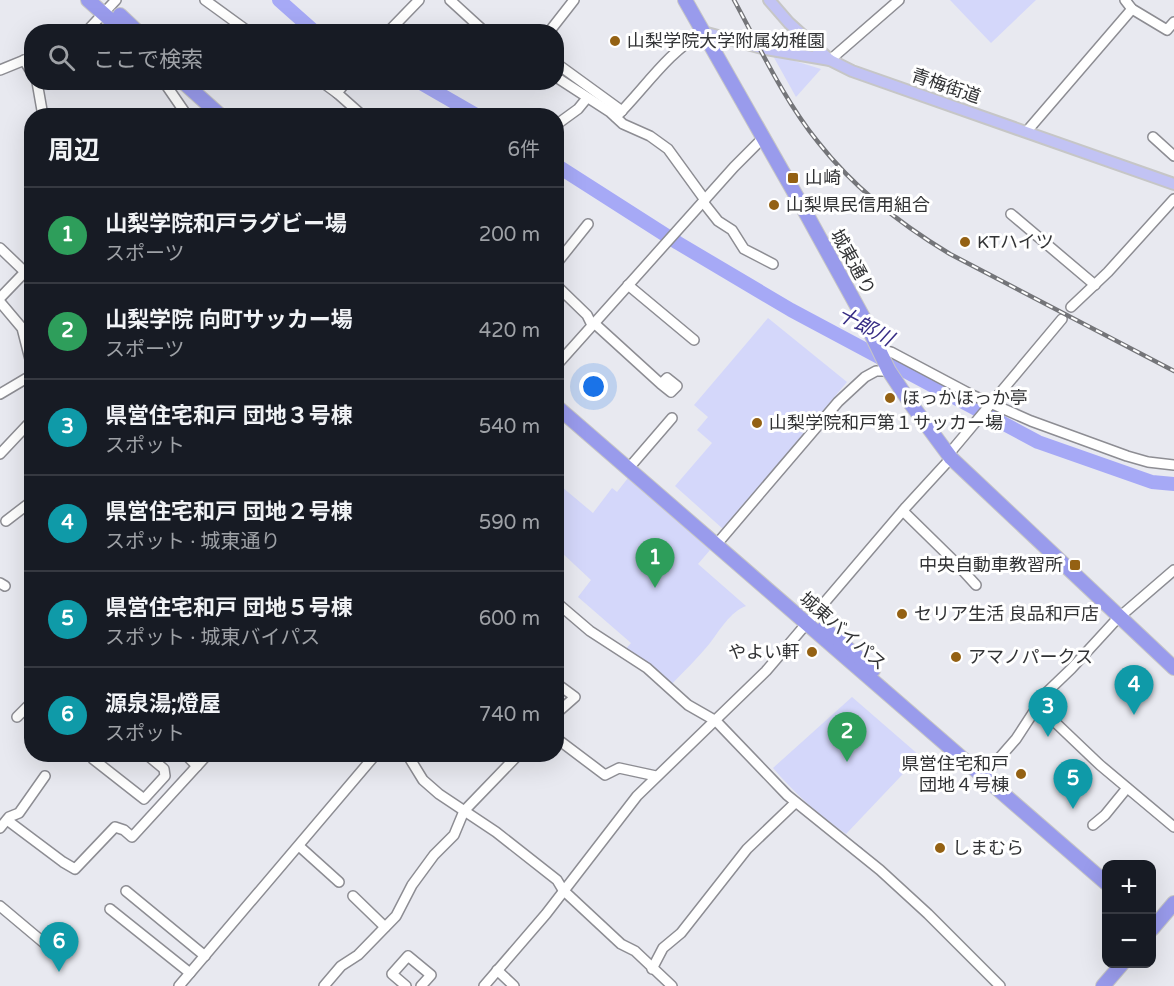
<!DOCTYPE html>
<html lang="ja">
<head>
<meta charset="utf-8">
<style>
	:root { --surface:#171b24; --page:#242831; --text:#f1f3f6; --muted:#9ea1a6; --line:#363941; --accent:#1a73e8 }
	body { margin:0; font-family:"Varela Round","Noto Sans JP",sans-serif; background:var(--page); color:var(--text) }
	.controls { position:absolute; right:18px; bottom:18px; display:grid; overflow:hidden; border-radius:12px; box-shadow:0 6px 24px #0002 }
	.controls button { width:54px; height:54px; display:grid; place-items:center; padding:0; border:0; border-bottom:2px solid var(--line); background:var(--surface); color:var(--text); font:30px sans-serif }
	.you { position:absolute; left:594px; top:387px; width:21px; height:21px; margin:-15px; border:4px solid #fff; border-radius:50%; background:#1a73e8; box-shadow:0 0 0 9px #1a73e833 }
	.badge { display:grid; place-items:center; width:39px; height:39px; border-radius:50%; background:var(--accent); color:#fff; font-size:20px; font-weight:700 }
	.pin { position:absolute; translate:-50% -50px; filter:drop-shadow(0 2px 3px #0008) }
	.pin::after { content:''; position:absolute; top:32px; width:21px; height:18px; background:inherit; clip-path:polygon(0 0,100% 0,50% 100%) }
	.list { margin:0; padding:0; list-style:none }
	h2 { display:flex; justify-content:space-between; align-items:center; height:78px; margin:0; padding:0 24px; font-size:26px }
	h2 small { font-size:20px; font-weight:400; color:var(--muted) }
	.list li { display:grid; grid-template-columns:39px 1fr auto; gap:18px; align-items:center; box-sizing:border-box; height:96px; padding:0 24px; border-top:2px solid var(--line) }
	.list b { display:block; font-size:22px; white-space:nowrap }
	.list p { margin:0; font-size:20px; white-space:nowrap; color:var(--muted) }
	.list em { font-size:20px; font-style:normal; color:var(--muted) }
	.icon { flex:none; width:33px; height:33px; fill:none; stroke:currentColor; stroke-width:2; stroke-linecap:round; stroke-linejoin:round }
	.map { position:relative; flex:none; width:1174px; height:986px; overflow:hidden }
	.search { position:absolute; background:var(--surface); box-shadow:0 6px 24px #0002; left:24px; top:24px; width:540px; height:66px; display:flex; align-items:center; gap:15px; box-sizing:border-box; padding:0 21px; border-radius:24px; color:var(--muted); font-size:22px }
	.panel { position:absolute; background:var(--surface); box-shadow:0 6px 24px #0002; left:24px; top:108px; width:540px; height:654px; border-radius:24px }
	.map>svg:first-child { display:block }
	.green { fill:#d4d7fa }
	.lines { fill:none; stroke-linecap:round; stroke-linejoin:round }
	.stream { stroke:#8386bc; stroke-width:2 }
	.river { stroke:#a6a9f6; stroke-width:14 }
	.minor-casing { stroke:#8d8d93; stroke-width:12 }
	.major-casing { stroke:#c6c6c6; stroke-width:14 }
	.highway-casing { stroke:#c6c6c6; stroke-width:16 }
	.minor { stroke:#fff; stroke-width:9 }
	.major { stroke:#c2c3f4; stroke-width:10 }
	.highway { stroke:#999bec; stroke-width:14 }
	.rail-casing { stroke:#747579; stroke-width:4.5 }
	.rail { stroke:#fff; stroke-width:2; stroke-dasharray:7; stroke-linecap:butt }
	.poi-dot { fill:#946113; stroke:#fff; stroke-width:2 }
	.labels { text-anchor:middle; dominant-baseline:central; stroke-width:6; stroke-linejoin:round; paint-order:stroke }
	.poi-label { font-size:18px; fill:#323335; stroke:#fff; text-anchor:start }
	.street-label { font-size:18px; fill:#323335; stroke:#fff }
	.water-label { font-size:20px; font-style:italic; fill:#372d85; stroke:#fff }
</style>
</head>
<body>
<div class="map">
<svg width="1174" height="986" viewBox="0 0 1174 986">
	<rect width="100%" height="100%" fill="#e8e9f0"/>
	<g class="green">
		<path d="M950,0H1036L991,43Z"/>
		<path d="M772,54L821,69L796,97Z"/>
		<path d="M768,318L847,382L723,529L675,486L712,443L697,430L708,417L694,405Z"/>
		<path d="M628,478L710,550L698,564L746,606C730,612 720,630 710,643C698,658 683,672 670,686L625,650L631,643L578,597L591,580L560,551L557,553L556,482L593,513L612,488L617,492Z"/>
		<path d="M852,697L920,756L846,834C819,815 795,794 773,768Z"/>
	</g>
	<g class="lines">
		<g class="stream">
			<path d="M783,784L794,795"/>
			<path d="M852,842L862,849"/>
		</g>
		<g class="river">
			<path d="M279,0L315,32"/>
			<path d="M419,82L478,116"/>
			<path d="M556,165L678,243L791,310L1038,442L1152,482L1174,484"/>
		</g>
		<defs>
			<g id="minor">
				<path d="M205,0L249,32"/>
				<path d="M450,0L485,32"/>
				<path d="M1125,0L1132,9L1167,30L1174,22"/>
				<path d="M91,27L107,32"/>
				<path d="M86,32L116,0"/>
				<path d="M388,32L419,0"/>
				<path d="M549,32L574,0"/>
				<path d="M24,60L32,73"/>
				<path d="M830,60L899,0"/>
				<path d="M556,63L622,111"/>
				<path d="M0,70L32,57"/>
				<path d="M556,77L610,112L623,124L650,136L668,149L705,200"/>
				<path d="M37,82L43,116"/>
				<path d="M164,82L186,114L183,116"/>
				<path d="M322,82L337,93L346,82"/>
				<path d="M337,93L363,116"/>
				<path d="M616,117C645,88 667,53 703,32"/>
				<path d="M556,125L578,109L587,98"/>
				<path d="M1027,131L1132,9"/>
				<path d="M1153,137L1174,156"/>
				<path d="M703,202L718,221L732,230L744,249L773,264"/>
				<path d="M1011,214L1095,285"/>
				<path d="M0,248L25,272L32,275"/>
				<path d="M556,264L588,224"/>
				<path d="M556,285L587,315L592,325"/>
				<path d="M628,285L694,340"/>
				<path d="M0,298L25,272"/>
				<path d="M0,302L22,328L32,367"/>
				<path d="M1071,307L1108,272L1174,199"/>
				<path d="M594,323L661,384L671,392L677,386L667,378L661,384"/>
				<path d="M879,349L891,352L972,395L1031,421L1127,456L1148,462L1174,465"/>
				<path d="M556,366L734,167L763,138"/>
				<path d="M0,394L32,375"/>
				<path d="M0,454L32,420"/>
				<path d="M948,455L1062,319"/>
				<path d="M628,469L672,418"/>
				<path d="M903,511L955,562L976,585"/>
				<path d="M6,521L32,501"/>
				<path d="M716,545L838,402L865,377L876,371H889"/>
				<path d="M0,583L5,586"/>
				<path d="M556,602L590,631L647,668L688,705L716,721L787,795L880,870L928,914L1000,986"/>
				<path d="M556,683L575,697L558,712"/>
				<path d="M1038,706L1100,765L1174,827"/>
				<path d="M17,717L32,702"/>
				<path d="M556,738L605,775L619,768L656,776"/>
				<path d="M96,754L93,759L144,799L165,776L164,769L146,754"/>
				<path d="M185,754L197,766"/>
				<path d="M407,754L423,780L439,794L496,832L557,880L563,890L621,944L635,951L672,986"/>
				<path d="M988,771L1016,739L1046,693L1071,669L1116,620L1174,570"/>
				<path d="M7,820L63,862L75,869L115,827L124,830L132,837L208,754"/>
				<path d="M1093,825L1105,815L1127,788"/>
				<path d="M0,828L9,817L19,813L45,776"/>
				<path d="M299,846L339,882"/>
				<path d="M126,891L205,956"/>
				<path d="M353,896L385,927"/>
				<path d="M0,906L50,948"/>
				<path d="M110,909L190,973"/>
				<path d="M652,969L663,948L681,933L747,849L795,803"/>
				<path d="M497,970L514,986"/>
				<path d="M179,986L376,754"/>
				<path d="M324,986L341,966L358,955L396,916L412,885L434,855L454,835L464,811L519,754"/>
				<path d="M406,986L392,974L408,956L431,975L421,986"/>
				<path d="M484,986L546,914L637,796L766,671L906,507L951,458"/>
			</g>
			<g id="major">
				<path d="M769,0L789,23L830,60"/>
				<path d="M703,32L766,49L830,60L852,71L1174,184"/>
			</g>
			<g id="highway">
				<path d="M88,0L124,32"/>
				<path d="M685,0L802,206L863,317L889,371L911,404L951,458L1174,668"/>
				<path d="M120,15L138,32"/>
				<path d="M183,82L221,116"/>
				<path d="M556,406L1106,883"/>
				<path d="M824,628L873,670"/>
				<path d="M1152,929L1174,903"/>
				<path d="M1103,986L1122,964"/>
			</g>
		</defs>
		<use href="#minor" class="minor-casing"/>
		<use href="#major" class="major-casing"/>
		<use href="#highway" class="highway-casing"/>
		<use href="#minor" class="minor"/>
		<use href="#major" class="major"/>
		<use href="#highway" class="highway"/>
		<defs>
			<path id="rail" d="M734,0C760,48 784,100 818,142C854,188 900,224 950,254L1174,371"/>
		</defs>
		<use href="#rail" class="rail-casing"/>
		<use href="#rail" class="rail"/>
	</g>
	<g class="poi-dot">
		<circle cx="615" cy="41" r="6"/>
		<rect x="787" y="172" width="12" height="12" rx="3"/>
		<circle cx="774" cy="205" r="6"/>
		<circle cx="965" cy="242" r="6"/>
		<circle cx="890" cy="398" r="6"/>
		<circle cx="757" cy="423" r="6"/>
		<rect x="1069" y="559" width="12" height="12" rx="3"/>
		<circle cx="902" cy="614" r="6"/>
		<circle cx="812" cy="652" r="6"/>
		<circle cx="956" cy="657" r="6"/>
		<circle cx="1021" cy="774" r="6"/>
		<circle cx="940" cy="848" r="6"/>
	</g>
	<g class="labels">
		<g class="poi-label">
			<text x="627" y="41">山梨学院大学附属幼稚園</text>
			<text x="805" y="178">山崎</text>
			<text x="786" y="205">山梨県民信用組合</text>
			<text x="977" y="242">KTハイツ</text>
			<text x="902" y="398">ほっかほっか亭</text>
			<text x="769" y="423">山梨学院和戸第１サッカー場</text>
			<text x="1063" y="565" text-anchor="end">中央自動車教習所</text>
			<text x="914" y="614">セリア生活 良品和戸店</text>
			<text x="800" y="652" text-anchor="end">やよい軒</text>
			<text x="968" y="657">アマノパークス</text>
			<text x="1009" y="764" text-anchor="end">県営住宅和戸<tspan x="1009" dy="21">団地４号棟</tspan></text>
			<text x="952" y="848">しまむら</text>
		</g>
		<g class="street-label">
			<text transform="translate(946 86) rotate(19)">青梅街道</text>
			<text transform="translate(853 262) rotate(61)">城東通り</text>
			<text transform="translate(843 631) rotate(41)">城東バイパス</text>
		</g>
		<g class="water-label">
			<text transform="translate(865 327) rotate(28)">十郎川</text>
		</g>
	</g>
</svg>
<div class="controls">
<button>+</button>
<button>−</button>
</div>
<div class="you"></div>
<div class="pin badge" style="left:655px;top:588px;background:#2e9e5b">1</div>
<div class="pin badge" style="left:847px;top:762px;background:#2e9e5b">2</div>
<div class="pin badge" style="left:1048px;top:737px;background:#0f9aa8">3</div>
<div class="pin badge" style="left:1134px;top:715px;background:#0f9aa8">4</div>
<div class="pin badge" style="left:1073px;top:809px;background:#0f9aa8">5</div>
<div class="pin badge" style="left:59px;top:972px;background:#0f9aa8">6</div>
<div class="search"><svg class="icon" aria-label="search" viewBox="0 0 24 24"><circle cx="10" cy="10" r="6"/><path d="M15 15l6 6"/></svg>ここで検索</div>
<section class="panel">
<h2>周辺<small>6件</small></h2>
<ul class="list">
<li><span class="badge" style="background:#2e9e5b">1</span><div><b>山梨学院和戸ラグビー場</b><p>スポーツ</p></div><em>200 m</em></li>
<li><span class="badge" style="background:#2e9e5b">2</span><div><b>山梨学院 向町サッカー場</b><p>スポーツ</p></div><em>420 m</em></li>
<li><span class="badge" style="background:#0f9aa8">3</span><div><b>県営住宅和戸 団地３号棟</b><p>スポット</p></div><em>540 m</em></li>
<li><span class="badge" style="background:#0f9aa8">4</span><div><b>県営住宅和戸 団地２号棟</b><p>スポット · 城東通り</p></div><em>590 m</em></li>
<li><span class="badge" style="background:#0f9aa8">5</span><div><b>県営住宅和戸 団地５号棟</b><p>スポット · 城東バイパス</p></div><em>600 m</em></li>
<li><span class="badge" style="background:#0f9aa8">6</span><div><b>源泉湯;燈屋</b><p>スポット</p></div><em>740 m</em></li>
</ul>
</section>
</div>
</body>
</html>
